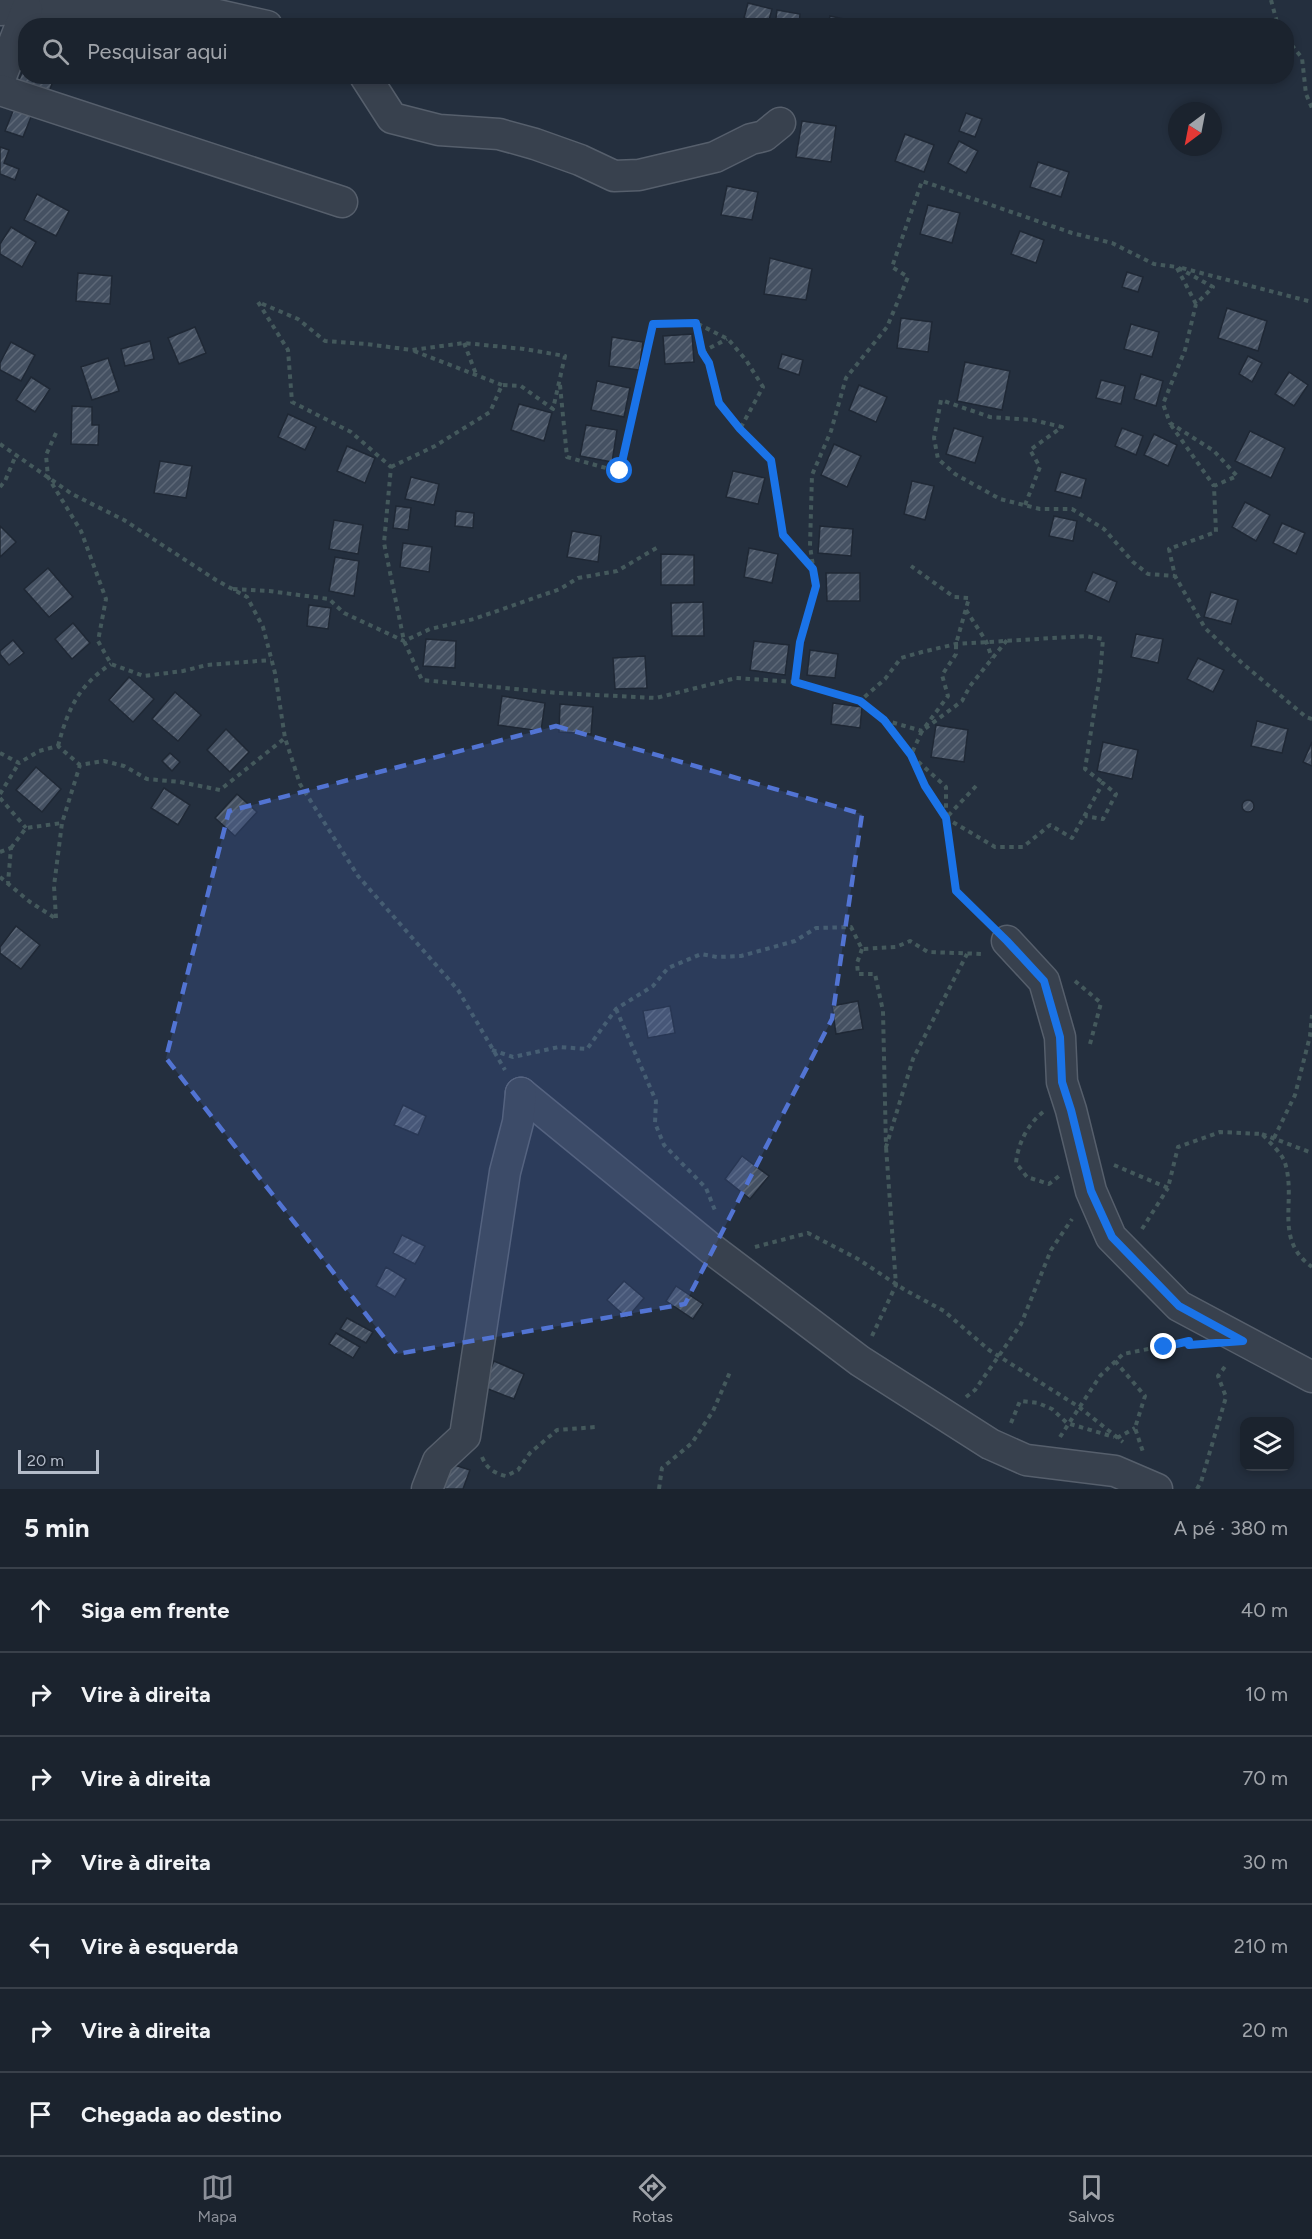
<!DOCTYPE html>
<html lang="pt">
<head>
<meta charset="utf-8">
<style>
	:root { --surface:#1b232e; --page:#242b36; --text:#f1f3f6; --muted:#a0a4aa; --line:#39404a; --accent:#8c9099 }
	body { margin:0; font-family:Figtree,sans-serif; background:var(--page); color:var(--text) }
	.controls { position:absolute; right:18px; bottom:18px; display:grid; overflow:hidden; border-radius:12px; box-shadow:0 3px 9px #0003 }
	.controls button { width:54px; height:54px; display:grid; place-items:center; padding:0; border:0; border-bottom:2px solid var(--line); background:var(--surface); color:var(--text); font:30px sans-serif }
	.compass { position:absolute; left:1168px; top:102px; width:54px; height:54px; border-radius:50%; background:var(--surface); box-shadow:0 3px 9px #0003; rotate:212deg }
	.scale { position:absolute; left:18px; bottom:15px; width:81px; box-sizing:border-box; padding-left:6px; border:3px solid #b4bcc9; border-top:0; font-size:16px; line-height:21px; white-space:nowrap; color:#b4bcc9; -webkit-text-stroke:4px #1d2633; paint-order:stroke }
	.stop { position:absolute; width:18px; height:18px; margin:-14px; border:4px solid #1a73e8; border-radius:50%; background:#fff }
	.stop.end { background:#1a73e8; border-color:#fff; box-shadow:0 2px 6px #0008 }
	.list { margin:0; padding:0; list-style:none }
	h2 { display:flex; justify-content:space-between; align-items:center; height:78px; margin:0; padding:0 24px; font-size:26px }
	h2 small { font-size:20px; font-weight:400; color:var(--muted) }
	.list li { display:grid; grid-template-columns:39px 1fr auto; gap:18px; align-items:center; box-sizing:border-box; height:84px; padding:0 24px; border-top:2px solid var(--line) }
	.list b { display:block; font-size:22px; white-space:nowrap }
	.list em { font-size:20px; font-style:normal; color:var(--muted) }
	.icon { flex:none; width:33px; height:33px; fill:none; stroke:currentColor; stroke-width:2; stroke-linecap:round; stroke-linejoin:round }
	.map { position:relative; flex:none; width:1312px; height:1489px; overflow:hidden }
	.search { position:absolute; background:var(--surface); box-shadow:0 3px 9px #0003; left:18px; right:18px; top:18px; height:66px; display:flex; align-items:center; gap:15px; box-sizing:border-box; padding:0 21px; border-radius:24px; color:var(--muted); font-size:22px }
	.sheet { height:666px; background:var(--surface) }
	nav { display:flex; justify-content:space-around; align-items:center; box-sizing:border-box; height:84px; border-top:2px solid var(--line); background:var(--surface); font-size:16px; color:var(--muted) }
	nav a { display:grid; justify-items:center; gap:3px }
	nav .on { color:var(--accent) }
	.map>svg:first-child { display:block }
	.building { fill:url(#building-hatch); stroke:#1f2835; stroke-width:1.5 }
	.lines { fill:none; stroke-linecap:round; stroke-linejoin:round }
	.street-casing { stroke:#565f6c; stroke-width:33 }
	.path { stroke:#44595c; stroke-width:4; stroke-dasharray:4.5 4.5; stroke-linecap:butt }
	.street { stroke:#38414e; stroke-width:30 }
	.route { stroke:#1a73e8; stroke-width:8 }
	.marked { fill:#5274d3; fill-opacity:0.2; stroke:#5274d3; stroke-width:4.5; stroke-dasharray:12 8; stroke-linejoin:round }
</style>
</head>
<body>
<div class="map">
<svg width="1312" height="1489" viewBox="0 0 1312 1489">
	<defs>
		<pattern id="building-hatch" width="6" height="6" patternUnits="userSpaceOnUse" patternTransform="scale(1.5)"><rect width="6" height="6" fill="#455162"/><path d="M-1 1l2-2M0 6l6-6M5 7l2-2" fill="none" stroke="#5d6877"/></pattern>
	</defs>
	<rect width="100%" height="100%" fill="#242f3e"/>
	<g class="building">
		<path d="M748,3L772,9L768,24L744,18Z"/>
		<path d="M777,10L800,14L799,26H775Z"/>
		<path d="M118,12L149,19L148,26H115Z"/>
		<path d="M830,16L857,22L856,26H828Z"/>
		<path d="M68,21L102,24V26H67Z"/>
		<path d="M26,62V76H55L47,97L17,85Z"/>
		<path d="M15,106L33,112L23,137L5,131Z"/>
		<path d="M966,113L982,119L975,137L959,131Z"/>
		<path d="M802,121L836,126L831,162L796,157Z"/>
		<path d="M905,134L934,145L924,172L895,161Z"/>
		<path d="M959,141L978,151L966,173L948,163Z"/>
		<path d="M0,147L9,150L4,163L19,169L15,180L0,174Z"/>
		<path d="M1038,162L1069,172L1061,197L1030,187Z"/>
		<path d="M727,186L758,192L752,220L721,215Z"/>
		<path d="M37,194L69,211L56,236L24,220Z"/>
		<path d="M928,205L960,213L952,243L920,234Z"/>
		<path d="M11,227L36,242L22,267L0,254V244Z"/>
		<path d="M1020,231L1044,240L1036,263L1011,254Z"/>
		<path d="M770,258L812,269L806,300L764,294Z"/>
		<path d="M1127,272L1143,277L1138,292L1122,287Z"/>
		<path d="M78,273L112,276L110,304L76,301Z"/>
		<path d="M1227,308L1267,321L1258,351L1218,338Z"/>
		<path d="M901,318L932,322L928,352L897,348Z"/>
		<path d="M1131,324L1159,332L1152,357L1124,349Z"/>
		<path d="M195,327L206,353L179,364L168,338Z"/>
		<path d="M692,334L694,362L665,364L663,336Z"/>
		<path d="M612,337L643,342L639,370L609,366Z"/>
		<path d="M150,341L154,359L125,366L121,349Z"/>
		<path d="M11,342L35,355L21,381L0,370V363Z"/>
		<path d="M782,354L803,360L799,375L778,368Z"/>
		<path d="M1248,356L1262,363L1252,382L1239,374Z"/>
		<path d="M108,358L119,391L92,400L81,367Z"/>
		<path d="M965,362L1010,371L1002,410L957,401Z"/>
		<path d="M1289,372L1308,385L1294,406L1275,394Z"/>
		<path d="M1141,374L1163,381L1156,406L1134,399Z"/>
		<path d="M31,377L50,389L35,412L16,400Z"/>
		<path d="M1101,380L1125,386L1121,404L1096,398Z"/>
		<path d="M597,381L630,388L624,417L591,410Z"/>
		<path d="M859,385L887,397L876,422L849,410Z"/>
		<path d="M519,404L552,413L544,441L511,430Z"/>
		<path d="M72,406L92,407V425H99L98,445L71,444Z"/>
		<path d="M288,414L316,427L305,450L278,437Z"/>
		<path d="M586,425L617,430L612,462L580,456Z"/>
		<path d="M954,428L983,437L975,463L946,454Z"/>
		<path d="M1122,428L1143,436L1136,455L1115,446Z"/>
		<path d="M1250,431L1285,448L1271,478L1235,461Z"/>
		<path d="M1154,434L1177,445L1168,466L1144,455Z"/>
		<path d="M834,444L861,456L847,487L821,475Z"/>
		<path d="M347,446L375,458L365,483L337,471Z"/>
		<path d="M160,461L192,466L186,498L154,493Z"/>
		<path d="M733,471L765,478L758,504L726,497Z"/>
		<path d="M1061,472L1086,479L1081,498L1055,491Z"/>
		<path d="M411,477L439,484L434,505L405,499Z"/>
		<path d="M912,481L934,486L925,520L904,514Z"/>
		<path d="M1245,502L1270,515L1256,541L1232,527Z"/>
		<path d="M396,506L411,508L408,530L393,528Z"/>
		<path d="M456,511L474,513L473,528L455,526Z"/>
		<path d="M1054,516L1077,521L1073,541L1049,536Z"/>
		<path d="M334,520L363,525L358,554L329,549Z"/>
		<path d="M1282,523L1305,533L1296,554L1273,543Z"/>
		<path d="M0,526L16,542L0,557Z"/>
		<path d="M820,526L853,529L851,556L818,553Z"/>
		<path d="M572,531L601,536L598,562L567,557Z"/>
		<path d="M403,543L432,547L429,572L400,567Z"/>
		<path d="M749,548L778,554L772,583L744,577Z"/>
		<path d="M661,554L694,555V585H661Z"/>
		<path d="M335,557L359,561L354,596L329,591Z"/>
		<path d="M48,568L73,597L49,617L24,589Z"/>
		<path d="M1093,572L1117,582L1109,602L1085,591Z"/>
		<path d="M826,573H860V601H827Z"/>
		<path d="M1211,592L1238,600L1231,624L1204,617Z"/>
		<path d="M703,602L704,636H672L671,603Z"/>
		<path d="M309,605L331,608L328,629L307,626Z"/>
		<path d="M73,623L90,643L72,659L55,639Z"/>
		<path d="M1136,634L1163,639L1158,663L1131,657Z"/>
		<path d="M426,639L456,641L455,668L423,666Z"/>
		<path d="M13,640L24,653L9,665L0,654V651Z"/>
		<path d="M754,641L789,645L785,675L750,670Z"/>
		<path d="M810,650L838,654L835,678L807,675Z"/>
		<path d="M645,656L647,688L615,689L613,658Z"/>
		<path d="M1198,658L1224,670L1213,692L1187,679Z"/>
		<path d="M129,677L154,699L133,722L109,700Z"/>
		<path d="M175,692L201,715L178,741L152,719Z"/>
		<path d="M502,696L545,703L541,731L498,725Z"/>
		<path d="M833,703L862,707L860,728L831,724Z"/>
		<path d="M560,704L593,707L591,734L559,732Z"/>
		<path d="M1257,721L1288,729L1282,753L1251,746Z"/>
		<path d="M936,725L968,730L964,762L931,757Z"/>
		<path d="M226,729L249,752L230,772L207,750Z"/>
		<path d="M1103,742L1138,750L1132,779L1097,771Z"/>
		<path d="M1312,742V766L1303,762Z"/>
		<path d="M170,753L180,762L172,771L162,761Z"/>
		<path d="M36,767L61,789L42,812L16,790Z"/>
		<path d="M164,788L190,805L178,825L151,808Z"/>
		<path d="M237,794L257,812L235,836L215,818Z"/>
		<circle cx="1248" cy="806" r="6"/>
		<path d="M16,926L40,945L21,969L0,953V947Z"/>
		<path d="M858,1001L863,1029L836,1034L832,1006Z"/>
		<path d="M670,1006L675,1033L648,1038L643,1011Z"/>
		<path d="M403,1105L426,1116L418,1135L394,1125Z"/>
		<path d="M742,1156L769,1176L750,1199L725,1179Z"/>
		<path d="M402,1235L425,1246L415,1264L393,1253Z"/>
		<path d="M386,1267L406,1279L395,1297L376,1286Z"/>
		<path d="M624,1281L644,1298L627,1318L607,1300Z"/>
		<path d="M676,1286L703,1304L693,1319L666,1301Z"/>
		<path d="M347,1318L373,1332L366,1343L340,1329Z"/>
		<path d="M336,1333L360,1347L353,1358L329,1344Z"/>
		<path d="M494,1361L524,1374L514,1399L483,1387Z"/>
		<path d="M445,1462L470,1470L463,1489H444L436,1486Z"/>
	</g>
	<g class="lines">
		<defs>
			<g id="street">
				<path d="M0,10L96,3L182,7L267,26"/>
				<path d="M365,76L392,118L439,130L499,134L535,144L580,160L614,176L639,175L715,157L751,139L764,136L780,123"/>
				<path d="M0,79L27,9"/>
				<path d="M0,90L342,202"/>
				<path d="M1007,941L1044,981L1060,1037L1062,1082L1071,1110L1091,1191L1111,1237L1179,1306L1312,1377"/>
				<path d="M521,1093L709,1247L860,1361L990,1444L1026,1460L1115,1471L1157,1489"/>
				<path d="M427,1489L438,1461L465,1436L505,1172L518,1122L521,1093"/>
			</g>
		</defs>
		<use href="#street" class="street-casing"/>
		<g class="path">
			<path d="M1271,0L1278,26"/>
			<path d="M1286,38L1302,58L1306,94L1312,108"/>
			<path d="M1177,268L1196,304"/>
			<path d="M1182,268L1312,302"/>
			<path d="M696,323L702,352L709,363L719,403L740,429"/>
			<path d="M464,343L476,374"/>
			<path d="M414,351L502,385"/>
			<path d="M702,352L727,339"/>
			<path d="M560,385L567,457L620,472L653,324L696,323L728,339L746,360L763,387L740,429L771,460L783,535L813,569"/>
			<path d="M1171,425L1214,486"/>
			<path d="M56,433L46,455L48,477L81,531L106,599L98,641L111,664L144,676L183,671L207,665L271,660"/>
			<path d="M0,444L72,494L124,520L216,580L247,597L263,627L275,673L285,738L300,784L358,876L458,990L505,1070"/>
			<path d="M391,467L435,446L490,412L502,385L521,386L553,409L565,356L524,349L464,343L412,350L366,344L325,341L298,319L258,302L288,350L292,402L351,432L391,467L384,543L404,641L422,680L557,693L656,698L736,678L795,682L800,642L816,586L810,546L812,475L831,431L846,378L887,327L908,277L892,267L922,181L1072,233L1112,243L1154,264L1177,267L1213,287L1196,304L1185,350L1163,404L1170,423L1214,451L1237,476L1214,486L1216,532L1169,549L1175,576L1205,628L1242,663L1306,717L1312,719"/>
			<path d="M0,487L5,481L16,455"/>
			<path d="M1025,505L1040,467L1030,450L1062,427L1033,420L990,417L941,400L934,438L938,459L955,474L1000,499L1040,509H1072L1104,529L1133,562L1148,574L1175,576"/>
			<path d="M233,589L269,591L329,599L344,613L404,641L430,629L474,619L560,589L578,578L617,571L660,546"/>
			<path d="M966,610L986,641L992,658"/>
			<path d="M795,682L860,701"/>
			<path d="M884,720L922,731L948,696L942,675L956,654V644L969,598L954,597L911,566"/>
			<path d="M58,746C68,709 78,686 111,664"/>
			<path d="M0,753L19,763L39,751L58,746L80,765"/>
			<path d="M976,786L946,818V787L911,755L922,731L962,701L970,686L1007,640"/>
			<path d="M0,794L19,763"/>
			<path d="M0,798L26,828"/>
			<path d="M946,818L925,786L911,755L883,720L860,701L885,679L901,658L922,652L956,644L1086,636L1103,639L1100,675L1085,769L1103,783"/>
			<path d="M11,848L26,828L62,823"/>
			<path d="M0,852L11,848L8,883"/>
			<path d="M0,877L30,902L55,918"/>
			<path d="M56,918L54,886L62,823L80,765L104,761L124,766L147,779L180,782L220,790L285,738"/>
			<path d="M987,922L956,892L946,818L995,847H1023L1050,825L1072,838L1103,783L1116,794L1103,819L1085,816"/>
			<path d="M862,949L857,963L858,974H875L883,1011L886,1147L913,1059L967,954"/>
			<path d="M1075,981L1101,1003L1090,1044"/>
			<path d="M616,1009L656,1101L655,1123L664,1145L706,1188L716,1213"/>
			<path d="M492,1050L513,1057L559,1047L587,1049L616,1009L653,986L668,968L701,954L717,957L741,956L795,941L816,928L851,927L862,949L896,947L910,941L928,952L983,954"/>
			<path d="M1043,1112C1028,1124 1018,1143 1016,1163L1027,1177L1049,1184L1059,1176"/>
			<path d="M1262,1134L1312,1153"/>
			<path d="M1274,1138L1295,1095L1310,1036L1312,1015"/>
			<path d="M1114,1165L1168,1188L1178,1147L1220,1132L1262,1134C1269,1142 1282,1153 1285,1163C1297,1201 1273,1239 1312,1267"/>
			<path d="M1142,1229L1168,1188"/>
			<path d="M755,1247L808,1233L858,1259L905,1290L944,1311L989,1350L1079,1407L1123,1442"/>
			<path d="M872,1336L896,1285L886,1147"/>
			<path d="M1115,1361L1145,1396L1135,1428L1143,1452"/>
			<path d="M966,1397L975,1390L1021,1324L1051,1250L1072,1219"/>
			<path d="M1011,1423L1020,1401L1038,1403L1052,1409L1067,1423L1114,1437"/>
			<path d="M1060,1437L1100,1376L1123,1354L1183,1342"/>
			<path d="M1117,1438L1135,1428"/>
			<path d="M482,1457C487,1469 494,1473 506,1476L518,1470L530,1453L557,1430L596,1427"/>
			<path d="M659,1489L662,1468L692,1443L713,1411L730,1372"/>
			<path d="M1197,1489L1201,1482L1226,1397L1218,1376L1227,1364"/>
		</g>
		<use href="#street" class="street"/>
	</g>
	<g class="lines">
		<path class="route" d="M620,471L653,324L696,323L702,352L709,363L719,403L740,429L771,460L783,535L813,569L816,586L800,642L795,682L860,701L884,720L911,755L925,786L946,818L956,891L1007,941L1044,981L1060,1037L1062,1082L1071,1110L1091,1191L1112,1237L1179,1306L1243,1341L1189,1345V1341L1164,1347"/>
	</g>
	<path class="marked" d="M556,726L862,814L832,1019L685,1304L397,1354L166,1058L229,811Z"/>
</svg>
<div class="controls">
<button><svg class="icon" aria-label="layers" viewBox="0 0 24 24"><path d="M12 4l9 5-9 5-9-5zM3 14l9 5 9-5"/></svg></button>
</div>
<svg class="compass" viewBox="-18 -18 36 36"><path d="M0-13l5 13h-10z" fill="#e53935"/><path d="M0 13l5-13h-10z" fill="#a0a4aa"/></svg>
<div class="scale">20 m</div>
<div class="stop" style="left:620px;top:471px"></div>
<div class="stop end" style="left:1164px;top:1347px"></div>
<div class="search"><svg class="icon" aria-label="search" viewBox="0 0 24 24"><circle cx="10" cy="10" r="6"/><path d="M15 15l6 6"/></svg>Pesquisar aqui</div>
</div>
<section class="sheet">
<h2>5 min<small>A pé · 380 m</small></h2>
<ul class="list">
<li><svg class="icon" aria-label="ahead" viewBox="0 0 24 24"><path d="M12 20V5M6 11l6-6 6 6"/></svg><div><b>Siga em frente</b></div><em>40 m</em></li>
<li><svg class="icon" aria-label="right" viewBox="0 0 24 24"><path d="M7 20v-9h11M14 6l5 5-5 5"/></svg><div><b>Vire à direita</b></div><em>10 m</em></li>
<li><svg class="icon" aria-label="right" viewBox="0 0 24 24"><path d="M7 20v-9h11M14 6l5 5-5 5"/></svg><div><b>Vire à direita</b></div><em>70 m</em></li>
<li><svg class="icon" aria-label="right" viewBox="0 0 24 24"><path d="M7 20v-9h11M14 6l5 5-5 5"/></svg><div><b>Vire à direita</b></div><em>30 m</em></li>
<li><svg class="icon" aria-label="left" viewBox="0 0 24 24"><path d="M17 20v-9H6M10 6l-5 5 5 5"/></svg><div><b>Vire à esquerda</b></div><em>210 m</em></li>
<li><svg class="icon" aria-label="right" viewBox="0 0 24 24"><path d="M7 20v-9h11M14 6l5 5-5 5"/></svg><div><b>Vire à direita</b></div><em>20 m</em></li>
<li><svg class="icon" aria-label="arrive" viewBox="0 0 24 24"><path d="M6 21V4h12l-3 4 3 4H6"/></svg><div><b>Chegada ao destino</b></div></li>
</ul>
</section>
<nav>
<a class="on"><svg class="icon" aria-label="map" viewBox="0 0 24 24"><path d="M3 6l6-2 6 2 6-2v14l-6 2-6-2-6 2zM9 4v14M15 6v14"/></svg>Mapa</a>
<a><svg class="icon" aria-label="directions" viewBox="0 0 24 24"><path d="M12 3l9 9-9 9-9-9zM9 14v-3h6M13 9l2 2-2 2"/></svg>Rotas</a>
<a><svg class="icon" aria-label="saved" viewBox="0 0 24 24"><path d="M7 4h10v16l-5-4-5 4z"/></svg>Salvos</a>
</nav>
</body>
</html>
